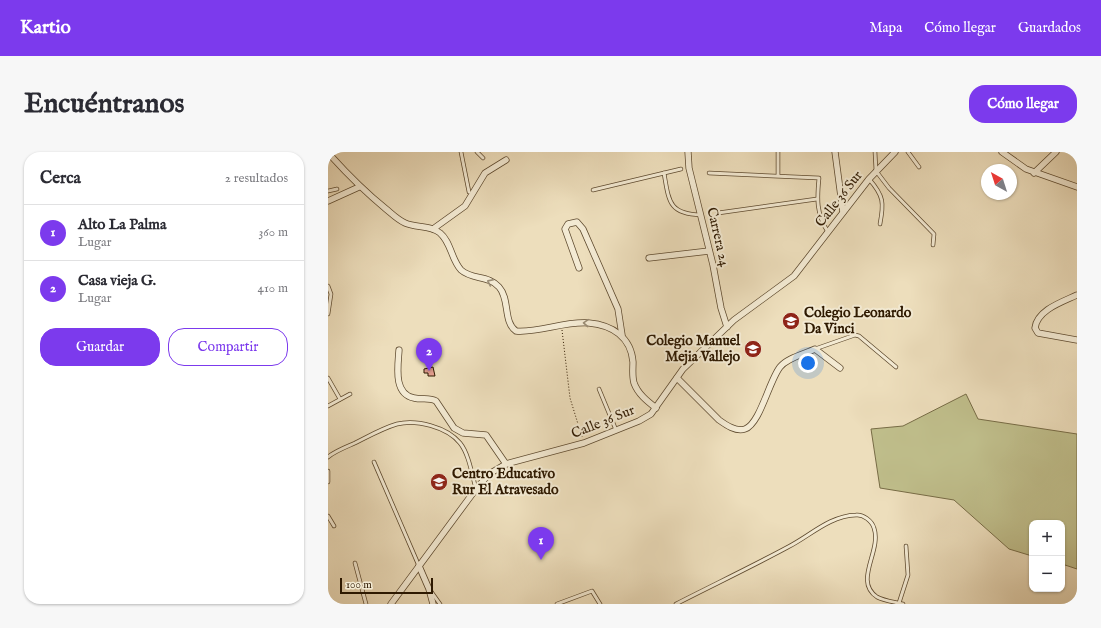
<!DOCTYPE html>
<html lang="es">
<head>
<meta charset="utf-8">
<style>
	:root { --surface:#fff; --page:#f7f7f7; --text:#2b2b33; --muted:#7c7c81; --line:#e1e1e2; --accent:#7c3aed }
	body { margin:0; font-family:"IM FELL English",serif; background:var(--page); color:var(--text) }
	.controls { position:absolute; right:12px; bottom:12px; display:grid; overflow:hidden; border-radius:8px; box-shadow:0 1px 3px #0004 }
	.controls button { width:36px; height:36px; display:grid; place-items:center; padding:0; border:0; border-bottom:1px solid var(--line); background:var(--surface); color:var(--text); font:20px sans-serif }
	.compass { position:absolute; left:653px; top:12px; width:36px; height:36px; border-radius:50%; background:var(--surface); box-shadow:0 1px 3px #0004; rotate:321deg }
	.scale { position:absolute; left:12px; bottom:10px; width:93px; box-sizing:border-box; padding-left:4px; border:2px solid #2e1900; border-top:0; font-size:11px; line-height:14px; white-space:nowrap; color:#2e1900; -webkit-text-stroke:3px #f3ead3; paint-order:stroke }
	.you { position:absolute; left:480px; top:211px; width:14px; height:14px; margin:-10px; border:3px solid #fff; border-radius:50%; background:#1a73e8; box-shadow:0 0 0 6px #1a73e833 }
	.badge { display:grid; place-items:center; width:26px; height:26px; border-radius:50%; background:var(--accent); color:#fff; font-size:13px; font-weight:700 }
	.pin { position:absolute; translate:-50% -33px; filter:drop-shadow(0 1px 2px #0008) }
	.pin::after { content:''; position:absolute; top:21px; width:14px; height:12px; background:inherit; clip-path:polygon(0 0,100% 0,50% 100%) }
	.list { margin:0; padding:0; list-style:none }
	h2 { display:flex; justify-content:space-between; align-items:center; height:52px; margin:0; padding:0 16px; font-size:17px }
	h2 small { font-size:13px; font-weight:400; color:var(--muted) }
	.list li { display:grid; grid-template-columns:26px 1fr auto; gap:12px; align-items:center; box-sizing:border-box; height:56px; padding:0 16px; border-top:1px solid var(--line) }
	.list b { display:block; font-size:15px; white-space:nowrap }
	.list p { margin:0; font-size:13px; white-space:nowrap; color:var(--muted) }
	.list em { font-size:13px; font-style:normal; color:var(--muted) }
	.actions { display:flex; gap:8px; padding:12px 16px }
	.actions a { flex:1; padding:9px 0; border:1px solid var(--accent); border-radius:16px; text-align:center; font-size:14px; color:var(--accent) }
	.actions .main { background:var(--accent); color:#fff }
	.map { position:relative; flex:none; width:749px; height:452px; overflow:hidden; border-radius:16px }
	header { display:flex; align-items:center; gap:24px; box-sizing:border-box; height:56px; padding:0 20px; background:var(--accent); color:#fff }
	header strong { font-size:19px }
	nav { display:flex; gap:22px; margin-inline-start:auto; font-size:14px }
	.intro { display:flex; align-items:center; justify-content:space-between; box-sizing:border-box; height:96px; padding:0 24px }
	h1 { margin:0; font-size:28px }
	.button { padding:10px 18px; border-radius:16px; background:var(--accent); color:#fff; font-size:14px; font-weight:700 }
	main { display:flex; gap:24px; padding:0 24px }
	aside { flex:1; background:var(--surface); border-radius:16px; box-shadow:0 1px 3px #0004 }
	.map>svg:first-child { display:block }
	.green { fill:#c0bf8c; stroke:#776c46 }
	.building { fill:#e49f90; stroke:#2e1900 }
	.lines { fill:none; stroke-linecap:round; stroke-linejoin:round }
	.service-casing { stroke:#5e4a2f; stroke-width:4.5 }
	.minor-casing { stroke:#5e4a2f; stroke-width:7 }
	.path { stroke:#2e1900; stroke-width:1; stroke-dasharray:1 2; stroke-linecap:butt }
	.service { stroke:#f3ead3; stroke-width:3 }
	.minor { stroke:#f3ead3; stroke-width:5.5 }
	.oneway { stroke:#9a8c74 }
	.labels { text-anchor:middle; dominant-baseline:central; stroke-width:4; stroke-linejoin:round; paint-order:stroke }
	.street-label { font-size:14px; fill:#2e1900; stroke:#f3ead3 }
	.poi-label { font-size:14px; font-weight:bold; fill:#2e1900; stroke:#f3ead3; text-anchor:start }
</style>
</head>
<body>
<header>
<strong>Kartio</strong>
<nav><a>Mapa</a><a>Cómo llegar</a><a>Guardados</a></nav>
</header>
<div class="intro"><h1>Encuéntranos</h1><a class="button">Cómo llegar</a></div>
<main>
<aside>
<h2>Cerca<small>2 resultados</small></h2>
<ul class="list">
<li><span class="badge">1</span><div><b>Alto La Palma</b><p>Lugar</p></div><em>360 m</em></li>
<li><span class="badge">2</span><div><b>Casa vieja G.</b><p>Lugar</p></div><em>410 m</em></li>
</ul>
<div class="actions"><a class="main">Guardar</a><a>Compartir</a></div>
</aside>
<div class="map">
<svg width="749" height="452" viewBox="0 0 749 452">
	<rect width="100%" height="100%" fill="#eddebc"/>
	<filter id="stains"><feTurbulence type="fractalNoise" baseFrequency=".005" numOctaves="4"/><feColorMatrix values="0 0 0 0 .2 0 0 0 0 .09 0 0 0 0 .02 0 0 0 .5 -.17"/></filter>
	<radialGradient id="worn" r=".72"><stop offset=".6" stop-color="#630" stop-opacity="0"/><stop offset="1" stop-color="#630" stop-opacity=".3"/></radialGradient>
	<path class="green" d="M638,242L650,267L749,282V417L734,412V371H704V404L681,397L626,348L552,336L543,277L575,274Z"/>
	<path class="building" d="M105,215L107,224H100V221H96V217Z"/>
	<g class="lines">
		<defs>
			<g id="service">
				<path d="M133,0L141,40"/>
				<path d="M149,0L155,6"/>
				<path d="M450,0V23"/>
				<path d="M547,0L548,19L561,36L606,82L605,93"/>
				<path d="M580,0L591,15"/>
				<path d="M336,21C341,50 341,62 373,63"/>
				<path d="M381,21L491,26C489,46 488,62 500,80"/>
				<path d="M541,27C556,44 556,51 552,72"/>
				<path d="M265,38L353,17"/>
				<path d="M0,39L9,37"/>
				<path d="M390,61L489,47"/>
				<path d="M0,134L3,142L0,162"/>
				<path d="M487,197L527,183L531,184L568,215"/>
				<path d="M0,226L12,247"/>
				<path d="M271,237L288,278"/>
				<path d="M0,254L22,242"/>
				<path d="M0,305C7,299 18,295 27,291C41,284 55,276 69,272C88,267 119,275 132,291C141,302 144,323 148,337"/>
				<path d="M46,310L91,414"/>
				<path d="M0,319V330"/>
				<path d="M0,364L6,374"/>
				<path d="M27,411L38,452"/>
				<path d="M102,438L112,452"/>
				<path d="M571,451L580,423L578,394"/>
				<path d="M229,452L264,439L272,452"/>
				<path d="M348,452C385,433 423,415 460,395C482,384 501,364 528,363C535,362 544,369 546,376C554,399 525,429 549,445C556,449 567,450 575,452"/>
			</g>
			<g id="minor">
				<path d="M3,0V4C22,25 36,39 58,57C64,62 70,68 77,71C88,76 103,73 112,81C123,90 123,107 133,118C144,128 161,123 171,135C182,147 175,170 188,179C211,181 236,169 261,171C284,173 303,185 305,210C305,217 304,224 306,231C310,242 319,249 328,256"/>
				<path d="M360,0L361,16L385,113L393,156L399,175"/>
				<path d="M507,0L515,60"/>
				<path d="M674,0L698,17L749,35"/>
				<path d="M706,21L728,0"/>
				<path d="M0,49L31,35"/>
				<path d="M105,77L137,54L157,21L178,8"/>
				<path d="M321,106L381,99"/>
				<path d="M251,116L237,77L240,72L249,70L255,77L290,157L294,183"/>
				<path d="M749,143C734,150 709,158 707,176L710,181L749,188"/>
				<path d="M71,198C70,214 65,242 86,246C94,248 101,245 108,249L126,276L135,281L158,283L178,312"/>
				<path d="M349,226L391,268C398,273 408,280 417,277C432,272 441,229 452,215C459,206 476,202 487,197L512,216"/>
				<path d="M91,414L101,437L105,452"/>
				<path d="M63,452L148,337L161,322L178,312L256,291L311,269L323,262L355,217L406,168L466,124L541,27L567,0"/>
			</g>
		</defs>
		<use href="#service" class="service-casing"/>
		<use href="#minor" class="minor-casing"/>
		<path class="path" d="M234,178L242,246L254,285"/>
		<use href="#service" class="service"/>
		<use href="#minor" class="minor"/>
	</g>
	<defs><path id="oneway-chevron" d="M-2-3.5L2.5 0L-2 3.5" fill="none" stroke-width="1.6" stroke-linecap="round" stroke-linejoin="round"/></defs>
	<g class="oneway">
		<use href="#oneway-chevron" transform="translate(162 130) rotate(-154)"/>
		<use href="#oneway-chevron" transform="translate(258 171) rotate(-177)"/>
	</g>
	<defs>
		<symbol id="school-disc" viewBox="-11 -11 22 22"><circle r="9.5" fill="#8f2418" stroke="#f3ead3"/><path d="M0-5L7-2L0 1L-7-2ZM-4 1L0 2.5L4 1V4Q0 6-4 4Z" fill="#fff"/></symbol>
	</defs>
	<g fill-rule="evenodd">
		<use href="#school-disc" x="453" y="159" width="20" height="20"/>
		<use href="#school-disc" x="415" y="187" width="20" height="20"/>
		<use href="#school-disc" x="101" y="320" width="20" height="20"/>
	</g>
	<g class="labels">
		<g class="street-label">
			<text transform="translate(511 47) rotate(-52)">Calle 36 Sur</text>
			<text transform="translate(390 85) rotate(77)">Carrera 24</text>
			<text transform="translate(275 270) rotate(-22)">Calle 36 Sur</text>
		</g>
		<g class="poi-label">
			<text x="476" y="161">Colegio Leonardo<tspan x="476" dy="16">Da Vinci</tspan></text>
			<text x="412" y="189" text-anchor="end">Colegio Manuel<tspan x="412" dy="16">Mejia Vallejo</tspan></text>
			<text x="124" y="322">Centro Educativo<tspan x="124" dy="16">Rur El Atravesado</tspan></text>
		</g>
	</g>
	<rect width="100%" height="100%" filter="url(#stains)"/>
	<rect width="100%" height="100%" fill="url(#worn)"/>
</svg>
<div class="controls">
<button>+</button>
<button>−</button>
</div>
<svg class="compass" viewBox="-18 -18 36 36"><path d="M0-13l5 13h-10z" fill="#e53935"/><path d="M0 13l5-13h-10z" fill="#7c7c81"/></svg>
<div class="scale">100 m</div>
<div class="you"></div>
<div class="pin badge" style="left:213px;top:408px">1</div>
<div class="pin badge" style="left:101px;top:219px">2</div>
</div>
</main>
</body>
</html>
